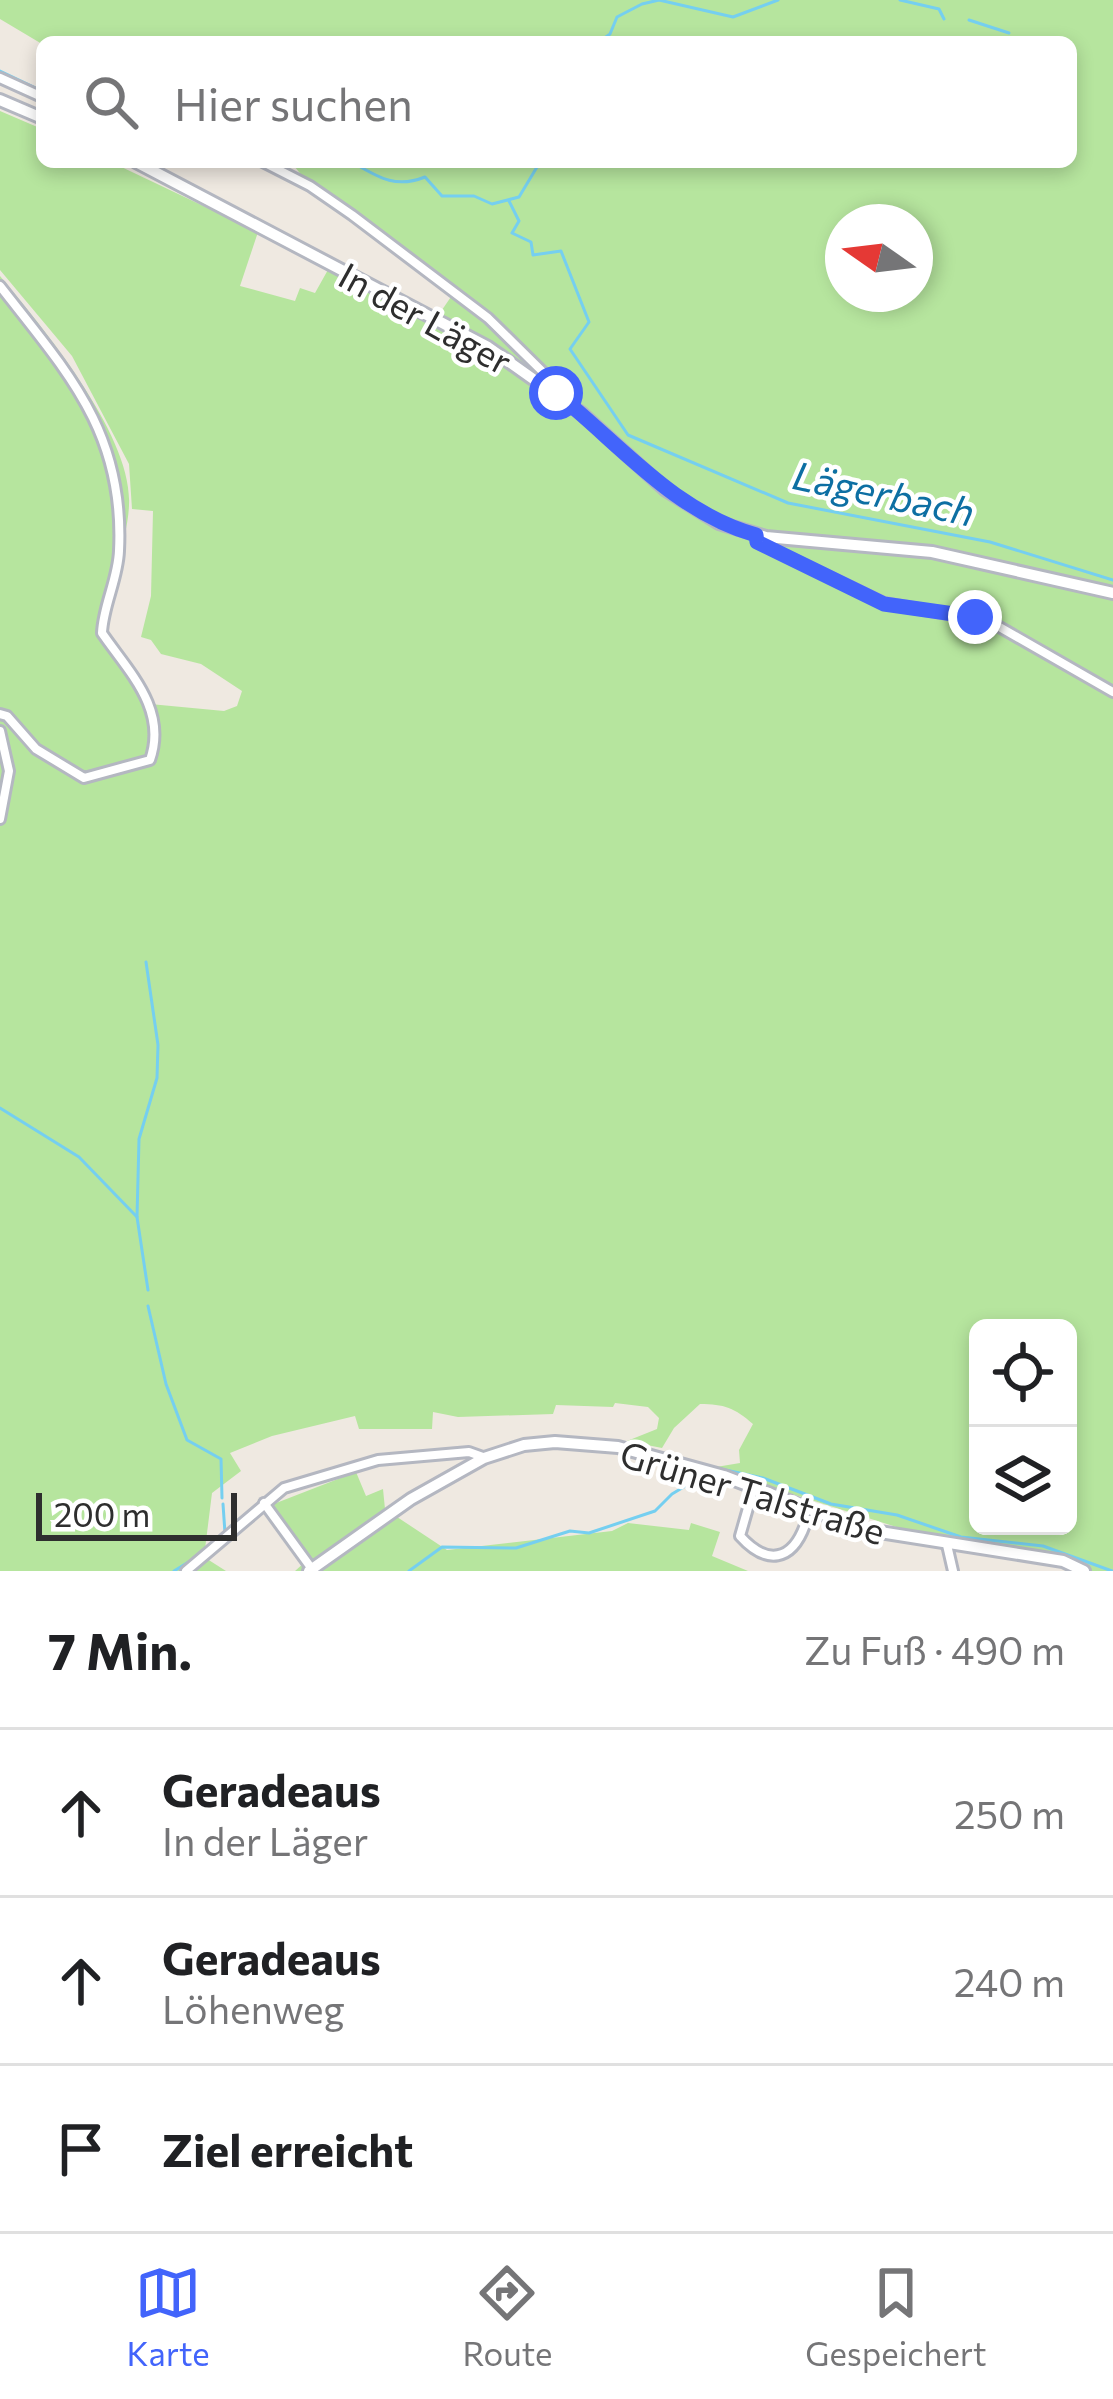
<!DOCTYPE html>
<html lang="de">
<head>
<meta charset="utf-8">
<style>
	:root { --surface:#fff; --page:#f2f2f2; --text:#202124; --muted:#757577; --line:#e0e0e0; --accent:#4264fb }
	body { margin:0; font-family:Commissioner,sans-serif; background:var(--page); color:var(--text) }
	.controls { position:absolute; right:36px; bottom:36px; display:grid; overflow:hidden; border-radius:18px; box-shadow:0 6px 18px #0003 }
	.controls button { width:108px; height:108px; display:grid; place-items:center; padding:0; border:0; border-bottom:3px solid var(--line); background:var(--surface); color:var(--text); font:60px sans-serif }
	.compass { position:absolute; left:825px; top:204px; width:108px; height:108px; border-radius:50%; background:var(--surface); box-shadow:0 6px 18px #0003; rotate:284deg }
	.scale { position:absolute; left:36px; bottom:30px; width:201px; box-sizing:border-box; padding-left:12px; border:6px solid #2e2e2e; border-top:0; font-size:33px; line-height:42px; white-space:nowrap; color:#2e2e2e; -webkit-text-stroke:9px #fff; paint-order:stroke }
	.stop { position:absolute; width:36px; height:36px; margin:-27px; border:9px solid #4264fb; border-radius:50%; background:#fff }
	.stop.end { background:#4264fb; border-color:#fff; box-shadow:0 3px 12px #0008 }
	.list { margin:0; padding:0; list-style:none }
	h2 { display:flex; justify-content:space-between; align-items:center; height:156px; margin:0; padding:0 48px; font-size:51px }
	h2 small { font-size:39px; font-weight:400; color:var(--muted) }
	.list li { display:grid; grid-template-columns:78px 1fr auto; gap:36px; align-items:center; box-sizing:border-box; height:168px; padding:0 48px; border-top:3px solid var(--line) }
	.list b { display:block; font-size:45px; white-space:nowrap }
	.list p { margin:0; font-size:39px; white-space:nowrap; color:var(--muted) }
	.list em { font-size:39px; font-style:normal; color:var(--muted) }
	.icon { flex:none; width:66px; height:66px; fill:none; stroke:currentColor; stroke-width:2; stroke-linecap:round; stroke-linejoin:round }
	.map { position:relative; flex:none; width:1113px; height:1571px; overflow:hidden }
	.search { position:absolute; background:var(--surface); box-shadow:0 6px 18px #0003; left:36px; right:36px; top:36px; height:132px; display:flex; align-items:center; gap:30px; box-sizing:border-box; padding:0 42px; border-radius:18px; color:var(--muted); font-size:45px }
	.sheet { height:660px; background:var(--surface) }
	nav { display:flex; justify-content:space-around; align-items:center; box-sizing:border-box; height:168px; border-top:3px solid var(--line); background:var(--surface); font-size:33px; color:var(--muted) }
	nav a { display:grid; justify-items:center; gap:6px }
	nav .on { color:var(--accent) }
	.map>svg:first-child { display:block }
	.green { fill:#b6e59e; fill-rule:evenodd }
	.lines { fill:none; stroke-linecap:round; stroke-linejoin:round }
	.stream { stroke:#75cff0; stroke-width:3 }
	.minor-casing { stroke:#b4b7c1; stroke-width:14 }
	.secondary-casing { stroke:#b4b7c1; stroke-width:16 }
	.minor { stroke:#fff; stroke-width:8 }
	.secondary { stroke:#fff; stroke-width:10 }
	.route { stroke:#4264fb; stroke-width:15 }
	.labels { text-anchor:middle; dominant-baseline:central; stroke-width:9; stroke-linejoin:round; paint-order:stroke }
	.street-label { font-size:36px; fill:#2e2e2e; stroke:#fff }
	.water-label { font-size:39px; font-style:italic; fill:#0d6fa3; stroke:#fff }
</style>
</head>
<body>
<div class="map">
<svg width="1113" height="1571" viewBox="0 0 1113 1571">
	<rect width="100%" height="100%" fill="#efe9e1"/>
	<g class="green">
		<path d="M0,0H1113V1571H1085L1064,1559L947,1543L710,1468L740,1463L739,1450L753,1424C735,1408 724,1404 700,1404L674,1428L662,1448L627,1441L657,1429L659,1418L648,1407L615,1403L613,1407L556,1405L553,1414L458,1417L433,1412L432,1429H359L355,1416L272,1436L230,1453L241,1471L212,1493L204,1557L226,1571H0V276C43,328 133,436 129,505C128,539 108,587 99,621L102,638L150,704L224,711L237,706L242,691L201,664L161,654L151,640L141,637L151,596L153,511L132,509L129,464L72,356L0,270V111L42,129V162H111L258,232L240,286L295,301L300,288L315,293L329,268L433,323L455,291L310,186L291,162H1071V42L42,44L0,19ZM843,222H915V294H843ZM978,1328H1068V1526H978Z"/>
		<path d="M356,1472L366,1496L383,1489L385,1509L447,1550L612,1531L628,1523L689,1530L691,1523L720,1532L712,1556L748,1571H295L305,1562L271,1505Z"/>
	</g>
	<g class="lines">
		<g class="stream">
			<path d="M900,0L939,9L944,19"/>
			<path d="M969,20L1009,33"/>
			<path d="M599,42L610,34L617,17L642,4L659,0L733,17L778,0"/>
			<path d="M0,71L42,91"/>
			<path d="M328,162H344"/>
			<path d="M352,162C378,177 395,189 425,177L442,196H474L492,204L519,197L540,162"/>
			<path d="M509,201L519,221L512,233L531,242L533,255L561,251L589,322L570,349L628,435L788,503L990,542L1113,580"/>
			<path d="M0,1108L79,1157L137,1217L148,1290"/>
			<path d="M137,1217L139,1139L157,1078L158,1045L146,962"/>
			<path d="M148,1306L166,1384L187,1440L221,1459L222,1498"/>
			<path d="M716,1468L763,1478L831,1504L897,1515L961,1537L1043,1546L1112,1571"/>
			<path d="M223,1504L225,1533"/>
			<path d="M174,1571L195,1558"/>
			<path d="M409,1571L442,1547L516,1548L570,1531L589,1533L655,1511L672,1494L697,1479"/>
		</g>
		<defs>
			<g id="minor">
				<path d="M0,78L42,97"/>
				<path d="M263,162L310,186L352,215L488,318L547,376L556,393"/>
				<path d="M0,286C68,373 125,433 119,551C118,579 103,606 102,633C128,671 168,709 150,760L84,778L36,749L7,716L0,714"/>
				<path d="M756,535L757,542L884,603L989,621L1113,692"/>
				<path d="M0,731L9,771L0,819"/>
				<path d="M754,1487L740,1536C767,1566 792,1561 805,1525"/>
				<path d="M264,1503L312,1569"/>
				<path d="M947,1545L953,1571"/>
				<path d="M186,1571L284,1488L378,1460L469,1452L483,1457"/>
			</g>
			<g id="secondary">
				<path d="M0,100L42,118"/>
				<path d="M136,162L488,347L581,413L666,490L719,523L766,537L932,552L1113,593"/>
				<path d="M309,1571L411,1499L484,1458L524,1445L555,1442L618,1447L724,1476L861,1529L1063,1561L1084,1571"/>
			</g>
		</defs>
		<use href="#minor" class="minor-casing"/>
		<use href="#secondary" class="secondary-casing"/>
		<use href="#minor" class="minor"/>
		<use href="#secondary" class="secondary"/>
	</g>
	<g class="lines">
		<path class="route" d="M556,393C620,444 674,512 756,535L757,542L884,604L975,617"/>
	</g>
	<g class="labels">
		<g class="street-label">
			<text transform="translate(426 317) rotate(29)">In der Läger</text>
			<text transform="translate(753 1491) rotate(17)">Grüner Talstraße</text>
		</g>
		<g class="water-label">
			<text transform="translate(884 492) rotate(12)">Lägerbach</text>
		</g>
	</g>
</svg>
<div class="controls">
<button><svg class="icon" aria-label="locate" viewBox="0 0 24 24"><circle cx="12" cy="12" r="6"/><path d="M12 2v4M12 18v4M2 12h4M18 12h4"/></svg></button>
<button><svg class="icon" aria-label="layers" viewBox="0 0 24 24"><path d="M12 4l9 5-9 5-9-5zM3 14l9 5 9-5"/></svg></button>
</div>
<svg class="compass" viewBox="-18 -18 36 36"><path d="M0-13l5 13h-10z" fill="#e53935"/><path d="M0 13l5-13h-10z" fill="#757577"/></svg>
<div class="scale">200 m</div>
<div class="stop" style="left:556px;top:393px"></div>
<div class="stop end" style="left:975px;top:617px"></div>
<div class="search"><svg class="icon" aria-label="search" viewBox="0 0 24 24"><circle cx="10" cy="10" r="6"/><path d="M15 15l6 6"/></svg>Hier suchen</div>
</div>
<section class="sheet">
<h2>7 Min.<small>Zu Fuß · 490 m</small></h2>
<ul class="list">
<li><svg class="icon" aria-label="ahead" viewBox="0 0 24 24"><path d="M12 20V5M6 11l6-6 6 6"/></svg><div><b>Geradeaus</b><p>In der Läger</p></div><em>250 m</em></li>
<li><svg class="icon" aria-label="ahead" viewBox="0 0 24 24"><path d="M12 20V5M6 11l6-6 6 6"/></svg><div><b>Geradeaus</b><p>Löhenweg</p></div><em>240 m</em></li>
<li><svg class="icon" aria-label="arrive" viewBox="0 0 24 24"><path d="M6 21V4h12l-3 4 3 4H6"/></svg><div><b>Ziel erreicht</b></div></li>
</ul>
</section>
<nav>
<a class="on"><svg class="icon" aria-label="map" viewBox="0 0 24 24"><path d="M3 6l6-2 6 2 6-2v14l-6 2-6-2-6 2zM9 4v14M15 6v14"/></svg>Karte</a>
<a><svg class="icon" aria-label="directions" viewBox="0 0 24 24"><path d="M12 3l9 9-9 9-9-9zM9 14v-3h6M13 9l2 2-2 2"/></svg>Route</a>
<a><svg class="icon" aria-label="saved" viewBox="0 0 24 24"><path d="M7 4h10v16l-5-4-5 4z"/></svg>Gespeichert</a>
</nav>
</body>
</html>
